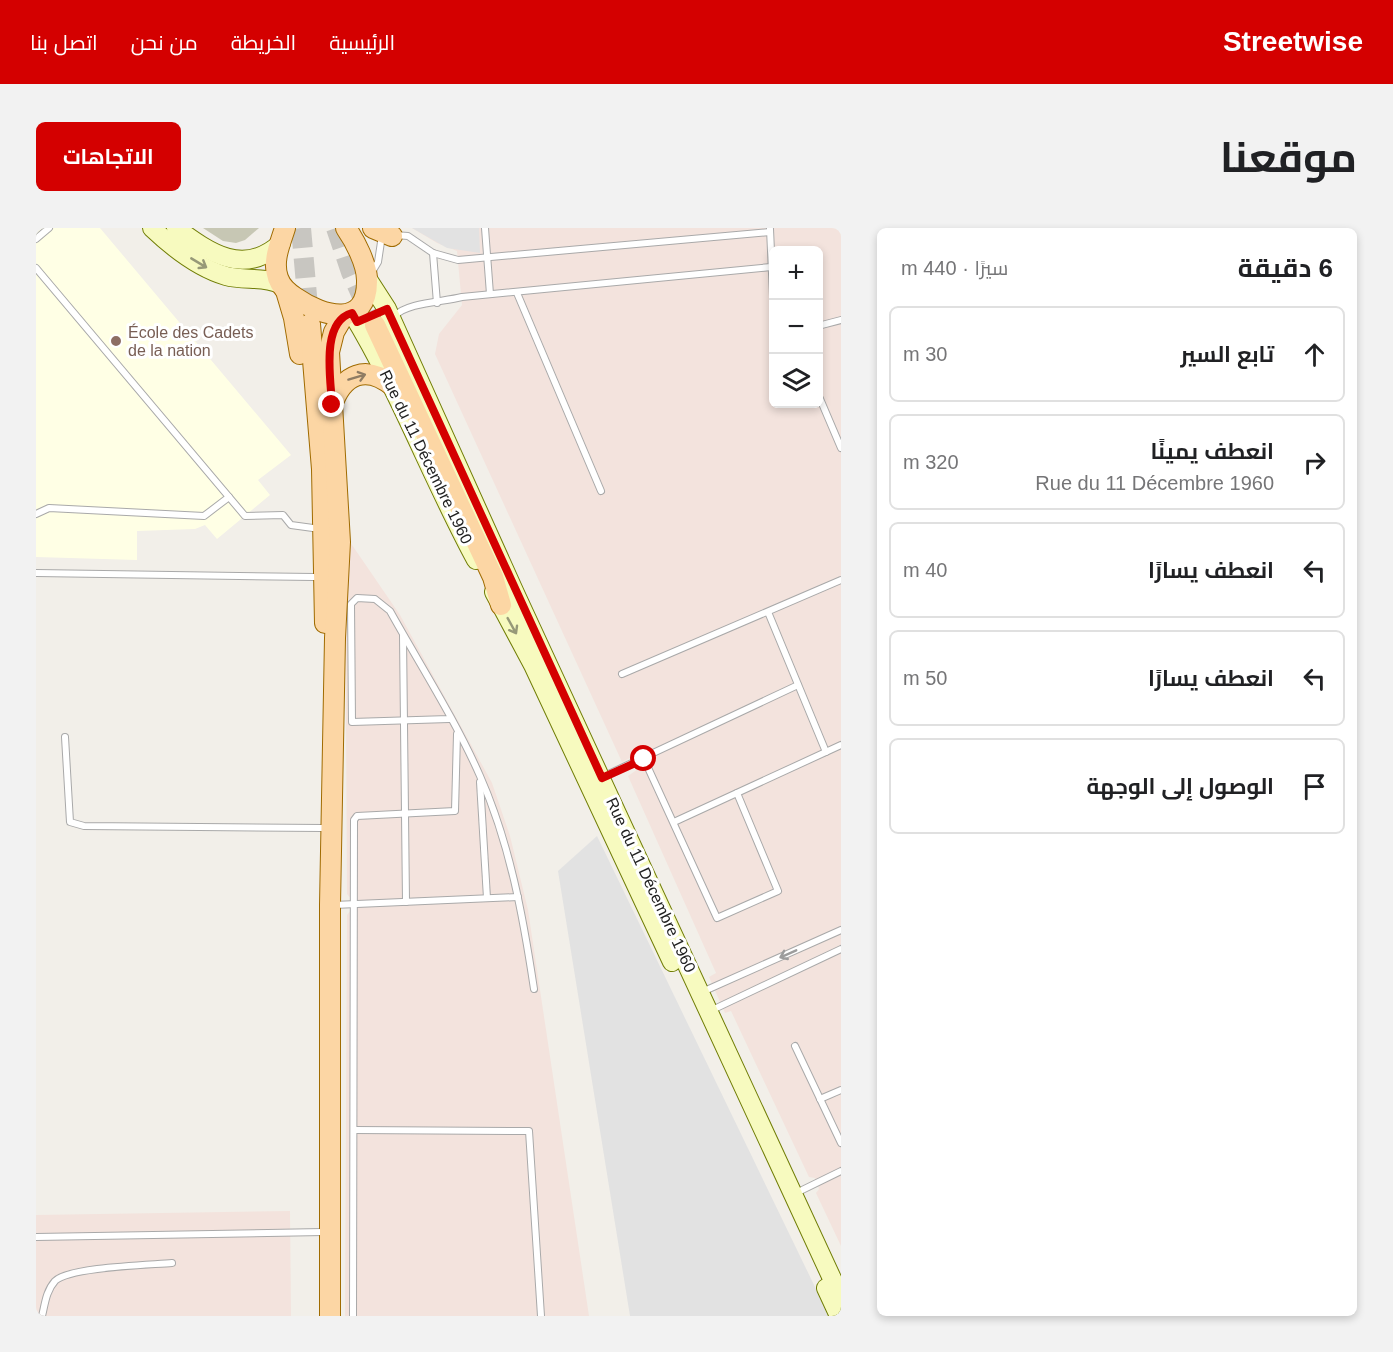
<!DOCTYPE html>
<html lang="ar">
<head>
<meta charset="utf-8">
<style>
	:root { --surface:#fff; --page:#f2f2f2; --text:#202124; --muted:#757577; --line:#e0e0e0; --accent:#d40000 }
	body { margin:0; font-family:Arial,Cairo,sans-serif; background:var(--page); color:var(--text); direction:rtl }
	.controls { position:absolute; right:18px; top:18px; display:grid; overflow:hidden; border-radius:9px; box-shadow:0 3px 9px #0003 }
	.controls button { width:54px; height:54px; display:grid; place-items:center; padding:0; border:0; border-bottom:2px solid var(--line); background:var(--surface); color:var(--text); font:30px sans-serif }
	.stop { position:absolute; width:18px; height:18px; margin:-14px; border:4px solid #d40000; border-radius:50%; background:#fff }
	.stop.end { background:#d40000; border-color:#fff; box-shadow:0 2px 6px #0008 }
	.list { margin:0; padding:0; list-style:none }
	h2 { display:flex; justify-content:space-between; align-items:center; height:78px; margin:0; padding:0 24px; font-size:26px }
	h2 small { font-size:20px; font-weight:400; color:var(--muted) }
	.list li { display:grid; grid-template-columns:39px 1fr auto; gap:18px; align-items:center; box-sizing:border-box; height:96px; margin:0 12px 12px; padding:0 12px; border:2px solid var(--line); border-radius:9px }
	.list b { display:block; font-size:22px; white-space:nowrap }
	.list p { margin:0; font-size:20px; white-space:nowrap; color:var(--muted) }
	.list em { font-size:20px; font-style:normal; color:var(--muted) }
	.icon { flex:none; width:33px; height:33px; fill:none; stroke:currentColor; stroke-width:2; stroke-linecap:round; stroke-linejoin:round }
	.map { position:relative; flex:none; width:805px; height:1088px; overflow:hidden; direction:ltr; border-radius:9px }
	header { display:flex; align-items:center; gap:36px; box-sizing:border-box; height:84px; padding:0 30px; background:var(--accent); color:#fff }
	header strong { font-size:28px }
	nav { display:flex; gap:33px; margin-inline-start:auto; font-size:21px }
	.intro { display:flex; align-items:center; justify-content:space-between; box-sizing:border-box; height:144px; padding:0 36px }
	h1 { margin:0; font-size:42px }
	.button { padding:15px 27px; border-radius:9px; background:var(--accent); color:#fff; font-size:21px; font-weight:700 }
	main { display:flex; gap:36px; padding:0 36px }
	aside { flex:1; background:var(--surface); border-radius:9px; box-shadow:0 3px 9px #0003 }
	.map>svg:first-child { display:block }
	.education { fill:#ffffe5 }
	.military { fill:#f3e3dd; fill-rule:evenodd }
	.construction { fill:#c7c7b4 }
	.parking { fill:#e2e2e2 }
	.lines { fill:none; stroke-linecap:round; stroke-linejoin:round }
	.primary-tunnel { stroke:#c8c6c1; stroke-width:20; stroke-dasharray:20 10; stroke-linecap:butt }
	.lane-casing { stroke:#a9a9a9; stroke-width:8 }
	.secondary-casing { stroke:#707d05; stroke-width:20 }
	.primary-casing { stroke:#a06b00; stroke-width:22 }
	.lane { stroke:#fff; stroke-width:6 }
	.secondary { stroke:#f7fabf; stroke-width:18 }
	.primary { stroke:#fcd6a4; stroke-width:20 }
	.oneway { stroke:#979978 }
	.oneway2 { stroke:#8f7c63 }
	.oneway3 { stroke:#9c9c9c }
	.route { stroke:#d40000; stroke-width:8 }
	.education-dot { fill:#8d6e63; stroke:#fff; stroke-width:2 }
	.labels { text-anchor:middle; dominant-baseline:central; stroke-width:6; stroke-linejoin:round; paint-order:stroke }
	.education-label { font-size:16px; fill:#785e54; stroke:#fff; text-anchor:start }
	.street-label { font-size:16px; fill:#222; stroke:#fff }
</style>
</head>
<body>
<header>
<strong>Streetwise</strong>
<nav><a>الرئيسية</a><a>الخريطة</a><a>من نحن</a><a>اتصل بنا</a></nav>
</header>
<div class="intro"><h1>موقعنا</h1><a class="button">الاتجاهات</a></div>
<main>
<aside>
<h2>6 دقيقة<small>سيرًا · 440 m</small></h2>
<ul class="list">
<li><svg class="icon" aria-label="ahead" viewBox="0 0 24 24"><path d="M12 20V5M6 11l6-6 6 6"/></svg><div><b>تابع السير</b></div><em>30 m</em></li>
<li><svg class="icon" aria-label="right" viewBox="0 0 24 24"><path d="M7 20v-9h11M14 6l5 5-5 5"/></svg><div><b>انعطف يمينًا</b><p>Rue du 11 Décembre 1960</p></div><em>320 m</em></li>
<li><svg class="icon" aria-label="left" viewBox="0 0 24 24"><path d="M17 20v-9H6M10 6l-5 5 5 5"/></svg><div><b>انعطف يسارًا</b></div><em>40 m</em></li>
<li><svg class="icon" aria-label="left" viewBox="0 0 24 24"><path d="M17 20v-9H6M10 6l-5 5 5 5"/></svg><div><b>انعطف يسارًا</b></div><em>50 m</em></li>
<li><svg class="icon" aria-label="arrive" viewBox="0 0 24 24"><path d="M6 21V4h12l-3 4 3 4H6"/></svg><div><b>الوصول إلى الوجهة</b></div></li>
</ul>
</aside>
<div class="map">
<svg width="805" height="1088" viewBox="0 0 805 1088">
	<rect width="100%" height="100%" fill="#f2efe9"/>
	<path class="education" d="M0,0H64L255,227L222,252L234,267L181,311L169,297L159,301L101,303V332L0,329Z"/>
	<g class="military">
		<path d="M376,0H805V1018L780,965L783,961L779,950L773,949L695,783L689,785L673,749L680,745L592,548L602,541L596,529L586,534L399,126L403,106L426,77L421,23L401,15ZM738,22H782V176H738Z"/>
		<path d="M314,314L364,387L456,555L474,608L492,682L553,1088H309L311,687L315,682V671L311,666L309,317Z"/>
		<path d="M254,983L255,1088H0V987Z"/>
	</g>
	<path class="construction" d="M167,0H223L209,12L200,15L187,13Z"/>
	<g class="parking">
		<path d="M376,0H443L444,25L411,20Z"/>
		<path d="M561,608L793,1088H594L522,643Z"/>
	</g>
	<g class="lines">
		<g class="primary-tunnel">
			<path d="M265,0L273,90"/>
			<path d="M300,0L315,44L339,97"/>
		</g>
		<defs>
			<g id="lane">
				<path d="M449,0L454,66"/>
				<path d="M734,1L738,90"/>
				<path d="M359,7L372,8L397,25L422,32L734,4"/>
				<path d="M0,11L13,0"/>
				<path d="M397,25L401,75"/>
				<path d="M0,40L209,288L247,287L255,297L277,300"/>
				<path d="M336,44L342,34L345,14L349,10"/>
				<path d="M481,65L565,263"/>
				<path d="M359,88C370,75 406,74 426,69L735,39"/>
				<path d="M782,98L805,92"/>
				<path d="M782,166L805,220"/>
				<path d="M0,286L13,280L168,288L193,269"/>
				<path d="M0,345L278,349"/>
				<path d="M732,384L790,524"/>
				<path d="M367,408L370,674"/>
				<path d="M586,446L805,352"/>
				<path d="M413,491L316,494L315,376L321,370L339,371L354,383C384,437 419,491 444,548C474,616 487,688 498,761"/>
				<path d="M29,509L34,594L48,598L287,600"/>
				<path d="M608,531L681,690L742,663L701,565"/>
				<path d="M566,549L762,457"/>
				<path d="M444,554L451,670"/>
				<path d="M638,594L805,517"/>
				<path d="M298,677L482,669"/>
				<path d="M666,764L805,702"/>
				<path d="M674,783L805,721"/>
				<path d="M759,818L805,915"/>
				<path d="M784,871L805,862"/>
				<path d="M318,902L493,903L505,1088"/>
				<path d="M758,966L805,943"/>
				<path d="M0,1009L287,1004"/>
				<path d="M6,1088C9,1076 10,1063 19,1053C33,1039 113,1037 136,1035"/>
				<path d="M317,1088L318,592L321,588L419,583L421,506"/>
			</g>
			<g id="secondary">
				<path d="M116,0C136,19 163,40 190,48C208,53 227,48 244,56"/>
				<path d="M140,0C174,25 208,49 245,15"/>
				<path d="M331,50L351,81L479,365L805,1070"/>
				<path d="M316,85C364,164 396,251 440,332"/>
				<path d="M458,364L497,437L636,734"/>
				<path d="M790,1060L803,1088"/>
			</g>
			<g id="primary">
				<path d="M249,0C244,16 236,33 242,50C245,59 252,65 260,70C287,89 332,101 331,52C331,36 319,13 310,0"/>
				<path d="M337,0L356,8"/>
				<path d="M250,63L258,90L264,126"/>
				<path d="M274,96L286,241L289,395"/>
				<path d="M339,97L457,349L465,377"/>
				<path d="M296,177C307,146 330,136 357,158"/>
				<path d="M294,1088V677L299,410L304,314L293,124L298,104L308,87"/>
			</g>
		</defs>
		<use href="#lane" class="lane-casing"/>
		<use href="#secondary" class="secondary-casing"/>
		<use href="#primary" class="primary-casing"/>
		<use href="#lane" class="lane"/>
		<use href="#secondary" class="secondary"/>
		<use href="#primary" class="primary"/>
	</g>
	<defs><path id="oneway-shaft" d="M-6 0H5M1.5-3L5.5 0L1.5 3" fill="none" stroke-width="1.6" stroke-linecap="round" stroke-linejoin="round" transform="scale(1.5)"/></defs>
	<g class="oneway">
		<use href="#oneway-shaft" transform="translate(163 35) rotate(31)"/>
		<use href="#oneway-shaft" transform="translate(476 398) rotate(61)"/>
	</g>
	<use class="oneway2" href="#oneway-shaft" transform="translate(321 149) rotate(-17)"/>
	<use class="oneway3" href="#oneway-shaft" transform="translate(752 726) rotate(156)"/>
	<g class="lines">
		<path class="route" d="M296,177C295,152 284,94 316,85L321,94L351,81L566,550L608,531"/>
	</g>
	<circle class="education-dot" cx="80" cy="113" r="6"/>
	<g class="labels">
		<g class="education-label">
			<text x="92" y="104">École des Cadets<tspan x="92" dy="18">de la nation</tspan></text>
		</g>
		<g class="street-label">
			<text transform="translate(390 229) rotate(64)">Rue du 11 Décembre 1960</text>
			<text transform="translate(615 657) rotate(65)">Rue du 11 Décembre 1960</text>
		</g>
	</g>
</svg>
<div class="controls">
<button>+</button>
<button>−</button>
<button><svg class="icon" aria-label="layers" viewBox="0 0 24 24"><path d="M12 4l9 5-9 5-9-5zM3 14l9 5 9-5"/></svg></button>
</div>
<div class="stop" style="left:608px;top:531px"></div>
<div class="stop end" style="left:296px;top:177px"></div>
</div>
</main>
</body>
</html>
